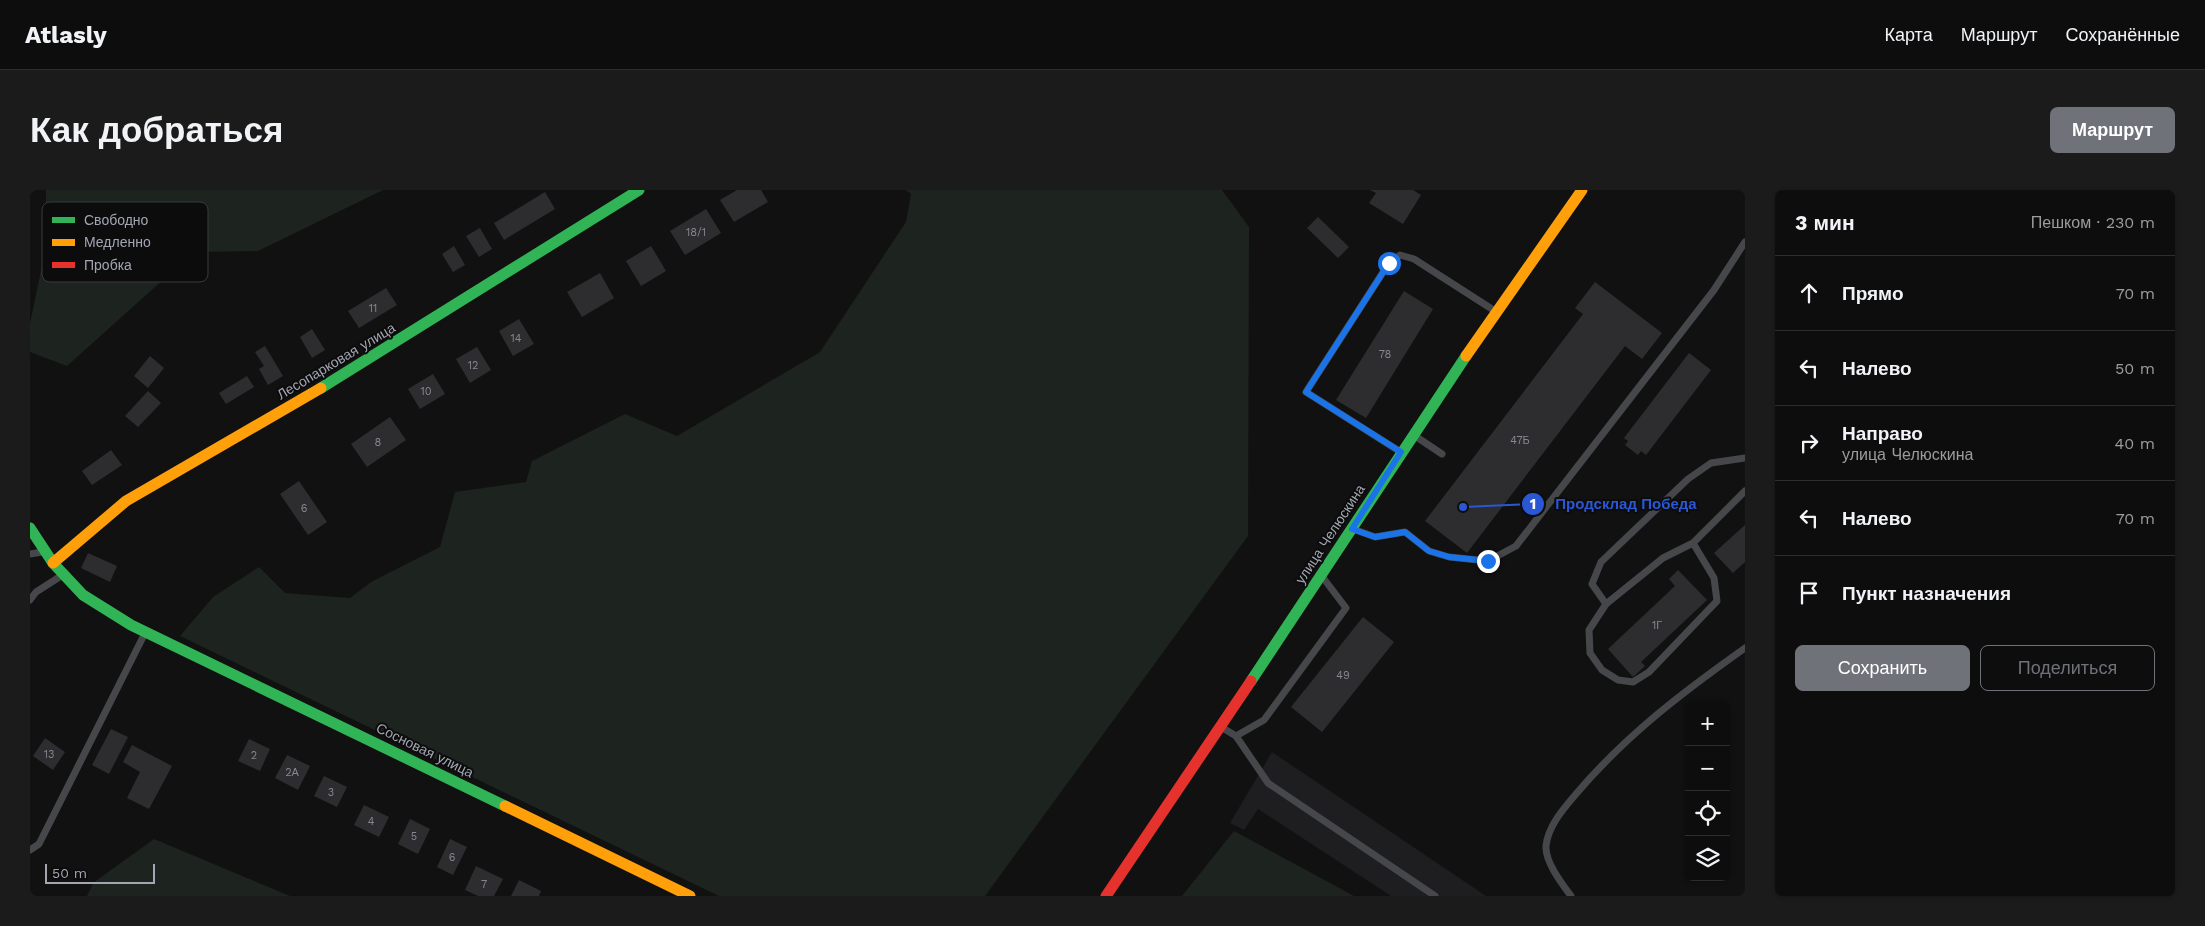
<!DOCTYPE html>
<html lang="ru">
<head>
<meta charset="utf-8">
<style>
	:root { --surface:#0d0d0e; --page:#1b1b1c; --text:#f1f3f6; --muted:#9a9c9e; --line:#2d2d2e; --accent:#70727a }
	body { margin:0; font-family:"Work Sans",sans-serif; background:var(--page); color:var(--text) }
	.controls { position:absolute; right:15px; bottom:15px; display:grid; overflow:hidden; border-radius:8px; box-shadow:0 1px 4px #0004 }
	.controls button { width:45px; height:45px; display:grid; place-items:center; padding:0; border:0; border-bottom:1px solid var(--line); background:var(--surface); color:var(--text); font:25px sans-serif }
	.scale { position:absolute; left:15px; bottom:12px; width:110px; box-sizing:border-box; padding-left:5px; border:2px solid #a3a6b2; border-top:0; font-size:14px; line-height:18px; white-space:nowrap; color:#a3a6b2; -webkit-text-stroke:4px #0c0c0d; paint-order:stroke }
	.stop { position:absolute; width:15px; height:15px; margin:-11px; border:4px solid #1a73e8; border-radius:50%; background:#fff }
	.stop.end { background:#1a73e8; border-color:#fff; box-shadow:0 1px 5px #0008 }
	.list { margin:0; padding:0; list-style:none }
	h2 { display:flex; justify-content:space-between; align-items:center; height:65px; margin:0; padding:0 20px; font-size:21px }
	h2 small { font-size:16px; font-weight:400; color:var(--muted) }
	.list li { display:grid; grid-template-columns:32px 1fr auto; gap:15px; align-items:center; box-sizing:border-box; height:75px; padding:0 20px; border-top:1px solid var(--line) }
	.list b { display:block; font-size:19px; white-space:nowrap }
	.list p { margin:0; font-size:16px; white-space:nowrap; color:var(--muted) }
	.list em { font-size:16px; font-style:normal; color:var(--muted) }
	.actions { display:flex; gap:10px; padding:15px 20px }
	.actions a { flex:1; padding:11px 0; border:1px solid var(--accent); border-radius:8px; text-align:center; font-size:18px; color:var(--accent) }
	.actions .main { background:var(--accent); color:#fff }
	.icon { flex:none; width:28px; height:28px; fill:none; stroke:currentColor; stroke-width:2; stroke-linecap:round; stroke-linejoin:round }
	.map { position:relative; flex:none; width:1715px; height:706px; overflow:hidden; border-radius:8px }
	header { display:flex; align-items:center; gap:30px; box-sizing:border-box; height:70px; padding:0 25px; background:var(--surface); border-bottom:1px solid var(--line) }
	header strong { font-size:24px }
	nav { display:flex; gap:28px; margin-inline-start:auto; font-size:18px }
	.intro { display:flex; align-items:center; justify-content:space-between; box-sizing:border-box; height:120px; padding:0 30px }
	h1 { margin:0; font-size:35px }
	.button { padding:12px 22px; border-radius:8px; background:var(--accent); color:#fff; font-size:18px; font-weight:700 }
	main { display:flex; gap:30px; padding:0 30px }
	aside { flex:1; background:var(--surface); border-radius:8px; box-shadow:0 1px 4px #0004 }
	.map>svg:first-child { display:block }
	.built { fill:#1e1e20 }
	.green { fill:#1d231f }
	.building { fill:#2d2d2f }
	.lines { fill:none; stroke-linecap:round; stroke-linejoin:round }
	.lane { stroke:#46474a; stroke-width:7 }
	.fast { stroke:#30b455; stroke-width:11 }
	.slow { stroke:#ff9f0a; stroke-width:11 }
	.jam { stroke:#e5322d; stroke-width:11 }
	.route { stroke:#1a73e8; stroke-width:6 }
	.labels { text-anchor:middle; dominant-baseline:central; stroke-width:4; stroke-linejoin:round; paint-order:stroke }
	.number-label { font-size:11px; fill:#868891 }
	.street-label { font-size:14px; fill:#a3a6b2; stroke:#0c0c0d }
	.key { fill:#0c0c0d; stroke:#393a3f; stroke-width:1 }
	.key-label { font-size:14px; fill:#a3a6b2 }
	.leader { fill:none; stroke:#2a57d4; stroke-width:2 }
	.callout-dot { fill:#2a57d4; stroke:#0c0c0d; stroke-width:2 }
	.mark-label { font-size:15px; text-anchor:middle; font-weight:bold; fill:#fff }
	.callout-label { font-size:15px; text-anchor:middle; font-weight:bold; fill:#2a57d4; stroke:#0c0c0d; stroke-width:4; stroke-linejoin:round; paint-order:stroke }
</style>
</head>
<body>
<header>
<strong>Atlasly</strong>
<nav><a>Карта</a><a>Маршрут</a><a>Сохранённые</a></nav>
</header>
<div class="intro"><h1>Как добраться</h1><a class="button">Маршрут</a></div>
<main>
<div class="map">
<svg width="1715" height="706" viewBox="0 0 1715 706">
	<rect width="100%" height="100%" fill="#111112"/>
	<path class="built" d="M1242,562L1456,706H1361L1228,619L1214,640L1200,633Z"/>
	<g class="green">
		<path d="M16,0H353L228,61L164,62L37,176L0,162V134L15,61Z"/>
		<path d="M876,0H1192L1219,37L1218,346L955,706H689L150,446L183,407L229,377L255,403L320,408L341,392L410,357L425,302L496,292L502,271L595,224L647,246L790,162L876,32L881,4Z"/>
		<path d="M1204,641L1324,706H1152Z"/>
		<path d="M124,649L260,706H57L63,693Z"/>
	</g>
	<g class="building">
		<path d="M707,0H731L738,12L704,32L690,10Z"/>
		<path d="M1340,0H1383L1391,5L1373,34L1339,13L1346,3Z"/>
		<path d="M515,2L525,19L474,50L464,33Z"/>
		<path d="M676,19L691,43L655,65L640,41Z"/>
		<path d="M1288,27L1319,57L1308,68L1277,38Z"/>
		<path d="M450,38L462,59L449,67L436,46Z"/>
		<path d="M424,56L435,75L423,82L412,64Z"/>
		<path d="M621,56L636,81L611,96L596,71Z"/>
		<path d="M570,83L584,108L552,127L537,102Z"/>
		<path d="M1565,92L1632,143L1612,169L1595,156L1437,363L1395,331L1553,124L1545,118Z"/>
		<path d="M356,98L367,115L329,138L318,121Z"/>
		<path d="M1374,101L1403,119L1336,228L1306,210Z"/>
		<path d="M489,129L504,154L483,166L469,141Z"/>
		<path d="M282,139L295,160L282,168L270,147Z"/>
		<path d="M235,156L253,186L238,195L229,179L234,176L225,162Z"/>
		<path d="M447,157L461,180L440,193L426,169Z"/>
		<path d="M1659,163L1681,180L1616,265L1611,261L1608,265L1595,255L1598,251L1594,248Z"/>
		<path d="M120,166L134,178L118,198L104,186Z"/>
		<path d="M403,184L415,204L390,219L378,199Z"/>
		<path d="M217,186L224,197L196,214L189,203Z"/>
		<path d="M118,201L131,213L108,237L95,226Z"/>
		<path d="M360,227L376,250L337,277L321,254Z"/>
		<path d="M81,260L92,275L62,295L52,281Z"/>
		<path d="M269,291L297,332L278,345L250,304Z"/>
		<path d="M1715,335V372L1703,383L1684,363Z"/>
		<path d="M58,363L87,376L80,392L51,378Z"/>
		<path d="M1648,380L1677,410L1611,472L1615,476L1603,487L1578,459L1645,396L1639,389Z"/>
		<path d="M1333,427L1364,452L1292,542L1261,517Z"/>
		<path d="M81,539L98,547L79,584L62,575Z"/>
		<path d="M15,548L35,562L23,580L3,566Z"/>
		<path d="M219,549L240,559L230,581L208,571Z"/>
		<path d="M102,555L142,576L119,619L97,608L110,582L93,572Z"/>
		<path d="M257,565L280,576L268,600L245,588Z"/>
		<path d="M294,586L317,597L307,617L284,606Z"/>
		<path d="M334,615L359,627L349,647L324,635Z"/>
		<path d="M380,629L400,639L388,664L368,654Z"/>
		<path d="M420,649L437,657L423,685L407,677Z"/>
		<path d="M446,676L473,689L464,706H448L435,700Z"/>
		<path d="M489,690L511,701L509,706H481Z"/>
	</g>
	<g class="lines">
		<g class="lane">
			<path d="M1385,246L1412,264"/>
			<path d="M1369,261L1276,202L1359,73L1370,65L1384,69L1465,121"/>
			<path d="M1323,339L1345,347L1375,342L1399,361L1419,367L1458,371L1486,356L1684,100L1715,52"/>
			<path d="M1663,353L1684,388L1687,411L1619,482L1603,492L1588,490L1572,480L1560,463L1559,440L1576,414L1633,368L1663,353L1715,301"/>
			<path d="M0,364L12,362"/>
			<path d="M0,410L6,402L31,386"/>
			<path d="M1576,414L1562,394L1571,372L1658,289L1681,273L1715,268"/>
			<path d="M1191,537L1206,546L1238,593L1405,706"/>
			<path d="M1206,546L1234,530L1316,418L1291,385"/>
			<path d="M0,660L9,654L115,443"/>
			<path d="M1541,706C1532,694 1515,672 1516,656C1518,636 1534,618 1546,604C1596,545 1653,502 1715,458"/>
		</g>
		<g class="fast">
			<path d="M291,198L609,0"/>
			<path d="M0,338L23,373L53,405L101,435L475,616"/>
			<path d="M1221,491L1436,166"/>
		</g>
		<g class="slow">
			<path d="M1436,166L1552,0"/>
			<path d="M23,373L96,311L291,198"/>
			<path d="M475,616L660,706"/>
		</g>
		<path class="jam" d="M1076,706L1221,491"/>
	</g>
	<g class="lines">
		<path class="route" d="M1359,73L1276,202L1371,262L1322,339L1345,347L1375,342L1399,361L1419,367L1458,371"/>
	</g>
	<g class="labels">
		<g class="number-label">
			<text x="666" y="42">18/1</text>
			<text x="343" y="118">11</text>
			<text x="486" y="148">14</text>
			<text x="1355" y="164">78</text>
			<text x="443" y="175">12</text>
			<text x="396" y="201">10</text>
			<text x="1490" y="250">47Б</text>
			<text x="348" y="252">8</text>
			<text x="274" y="318">6</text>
			<text x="1627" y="435">1Г</text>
			<text x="1313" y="485">49</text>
			<text x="19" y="564">13</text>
			<text x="224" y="565">2</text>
			<text x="262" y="582">2А</text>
			<text x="301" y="602">3</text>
			<text x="341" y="631">4</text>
			<text x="384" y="646">5</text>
			<text x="422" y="667">6</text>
			<text x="454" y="694">7</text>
		</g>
		<g class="street-label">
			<text transform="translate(306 171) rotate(-31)">Лесопарковая улица</text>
			<text transform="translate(1300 344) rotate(-57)">улица Челюскина</text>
			<text transform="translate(395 560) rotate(26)">Сосновая улица</text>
		</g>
	</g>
	<rect x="12" y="12" width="166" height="80" rx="8" class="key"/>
	<rect x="22" y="27" width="23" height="6" fill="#30b455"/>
	<rect x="22" y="49" width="23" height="7" fill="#ff9f0a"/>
	<rect x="22" y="72" width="23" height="6" fill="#e5322d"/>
	<g class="key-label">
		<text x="54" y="35">Свободно</text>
		<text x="54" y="57">Медленно</text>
		<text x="54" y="80">Пробка</text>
	</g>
	<path class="leader" d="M1433 317L1503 314"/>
	<g class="callout-dot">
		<circle cx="1433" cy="317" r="5"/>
		<circle cx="1503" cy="314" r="12"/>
	</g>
	<g class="mark-label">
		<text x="1503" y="319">1</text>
	</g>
	<g class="callout-label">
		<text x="1596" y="319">Продсклад Победа</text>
	</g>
</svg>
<div class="controls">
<button>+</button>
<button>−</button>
<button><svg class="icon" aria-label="locate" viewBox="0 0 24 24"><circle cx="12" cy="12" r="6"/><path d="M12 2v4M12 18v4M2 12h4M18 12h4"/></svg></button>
<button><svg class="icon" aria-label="layers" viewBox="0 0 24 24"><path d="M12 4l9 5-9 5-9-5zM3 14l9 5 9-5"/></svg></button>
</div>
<div class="scale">50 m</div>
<div class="stop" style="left:1359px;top:73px"></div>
<div class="stop end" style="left:1458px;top:371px"></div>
</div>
<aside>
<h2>3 мин<small>Пешком · 230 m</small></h2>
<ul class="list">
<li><svg class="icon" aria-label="ahead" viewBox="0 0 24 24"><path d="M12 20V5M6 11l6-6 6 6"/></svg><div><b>Прямо</b></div><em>70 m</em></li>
<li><svg class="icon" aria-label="left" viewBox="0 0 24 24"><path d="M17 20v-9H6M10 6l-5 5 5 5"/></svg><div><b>Налево</b></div><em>50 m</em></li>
<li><svg class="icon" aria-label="right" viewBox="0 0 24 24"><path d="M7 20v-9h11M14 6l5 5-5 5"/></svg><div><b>Направо</b><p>улица Челюскина</p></div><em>40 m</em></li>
<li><svg class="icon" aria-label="left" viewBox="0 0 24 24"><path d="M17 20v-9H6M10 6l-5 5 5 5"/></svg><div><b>Налево</b></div><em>70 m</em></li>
<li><svg class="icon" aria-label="arrive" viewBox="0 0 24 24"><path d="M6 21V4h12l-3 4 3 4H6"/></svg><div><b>Пункт назначения</b></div></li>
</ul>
<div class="actions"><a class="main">Сохранить</a><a>Поделиться</a></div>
</aside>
</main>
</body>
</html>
